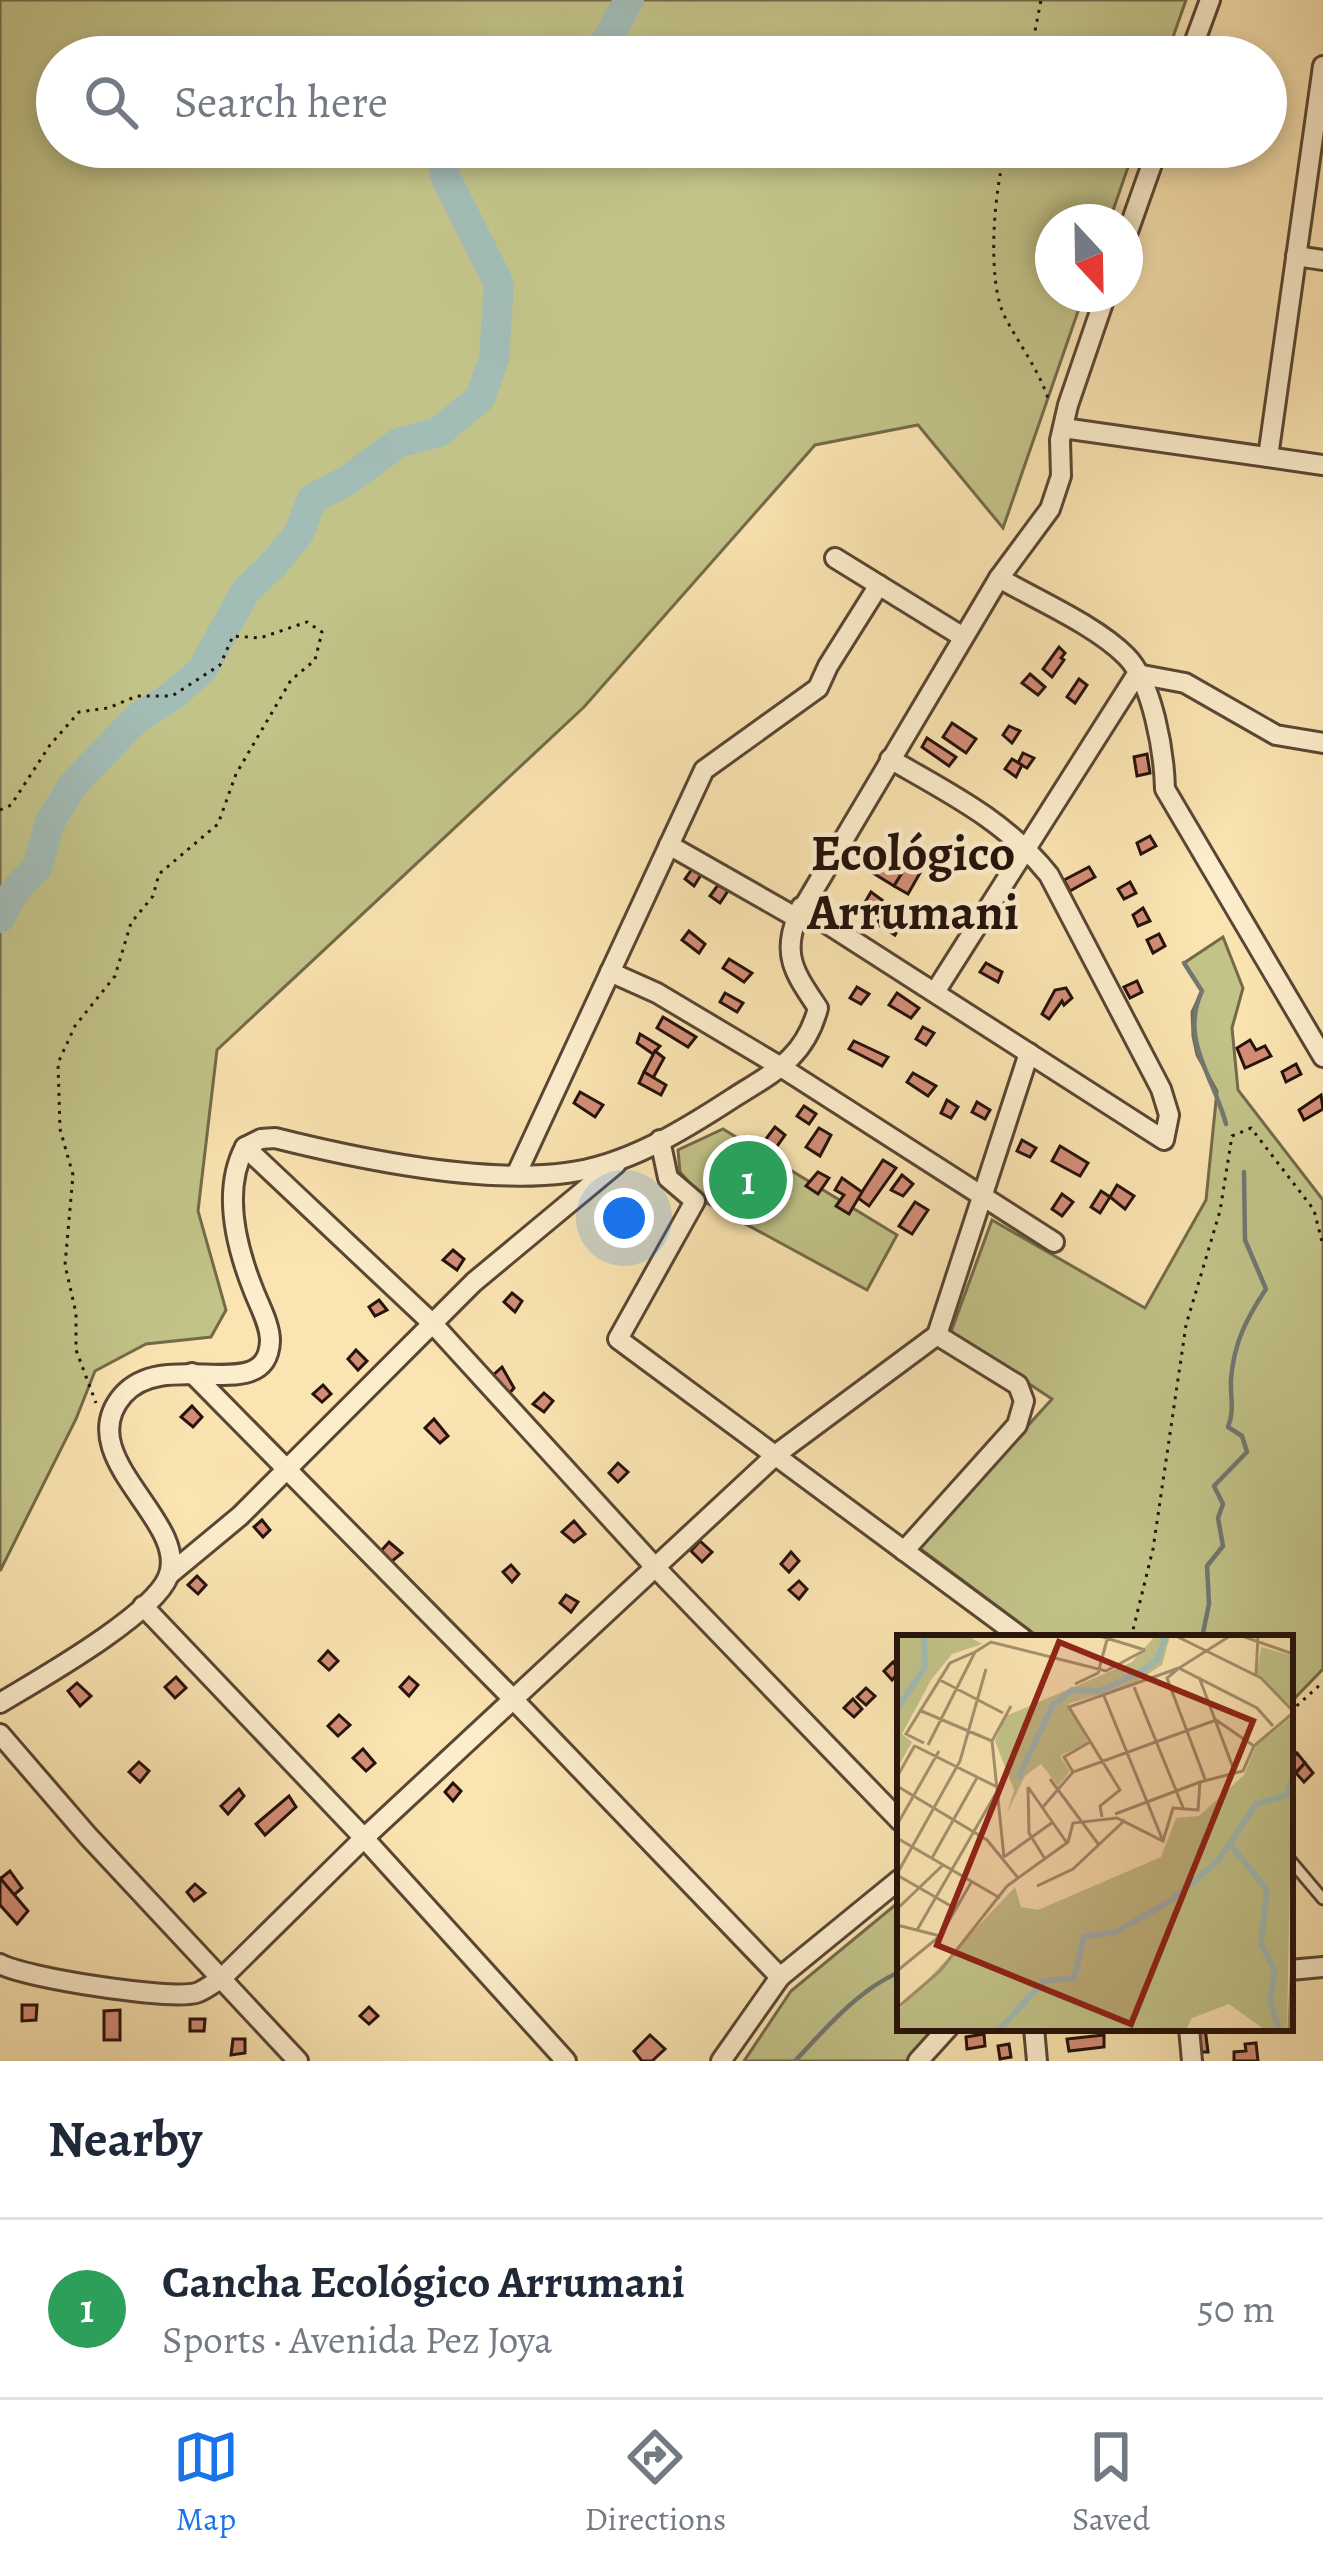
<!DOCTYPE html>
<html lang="en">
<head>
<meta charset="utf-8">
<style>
	:root { --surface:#fff; --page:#f6f6f7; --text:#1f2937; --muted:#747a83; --line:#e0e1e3; --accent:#1a73e8 }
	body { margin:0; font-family:Alegreya,serif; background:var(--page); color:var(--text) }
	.compass { position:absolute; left:1035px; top:204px; width:108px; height:108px; border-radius:50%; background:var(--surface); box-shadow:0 6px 18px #0003; rotate:158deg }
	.you { position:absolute; left:624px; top:1218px; width:42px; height:42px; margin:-30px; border:9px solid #fff; border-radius:50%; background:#1a73e8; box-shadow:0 0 0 18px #1a73e833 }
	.badge { display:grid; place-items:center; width:78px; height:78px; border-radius:50%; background:var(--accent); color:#fff; font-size:39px; font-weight:700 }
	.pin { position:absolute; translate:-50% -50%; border:6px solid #fff; box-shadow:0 3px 12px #0006 }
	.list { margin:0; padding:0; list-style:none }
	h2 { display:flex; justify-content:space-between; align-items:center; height:156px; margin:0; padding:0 48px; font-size:51px }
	h2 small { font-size:39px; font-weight:400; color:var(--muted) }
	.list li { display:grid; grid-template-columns:78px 1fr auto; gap:36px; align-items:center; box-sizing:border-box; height:180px; padding:0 48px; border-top:3px solid var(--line) }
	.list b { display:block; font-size:45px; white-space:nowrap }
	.list p { margin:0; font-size:39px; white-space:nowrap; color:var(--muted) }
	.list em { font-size:39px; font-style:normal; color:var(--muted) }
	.icon { flex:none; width:66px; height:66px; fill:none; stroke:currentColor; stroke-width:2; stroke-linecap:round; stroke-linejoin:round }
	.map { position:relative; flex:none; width:1323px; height:2061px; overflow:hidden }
	.search { position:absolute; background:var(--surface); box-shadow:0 6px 18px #0003; left:36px; right:36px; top:36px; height:132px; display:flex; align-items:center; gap:30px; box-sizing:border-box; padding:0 42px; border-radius:66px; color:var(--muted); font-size:45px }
	.sheet { height:336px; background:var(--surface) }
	nav { display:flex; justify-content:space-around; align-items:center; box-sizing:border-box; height:168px; border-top:3px solid var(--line); background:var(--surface); font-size:33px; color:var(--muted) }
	nav a { display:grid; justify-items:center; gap:6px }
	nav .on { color:var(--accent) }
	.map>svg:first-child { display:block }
	.green { fill:#c2c389; stroke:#746a4a; stroke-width:3 }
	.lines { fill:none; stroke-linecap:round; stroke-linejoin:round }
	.stream { stroke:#707872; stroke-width:4.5 }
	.river { stroke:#a2bcb6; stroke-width:30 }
	.building { fill:#d38d77; stroke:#25120b; stroke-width:3 }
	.lane-casing { stroke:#5a4634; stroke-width:15 }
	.street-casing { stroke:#5a4634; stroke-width:24 }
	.path { stroke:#25120b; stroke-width:3; stroke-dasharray:3 6; stroke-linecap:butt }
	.lane { stroke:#fcedcc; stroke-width:9 }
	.street { stroke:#fcedcc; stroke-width:18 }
	.labels { text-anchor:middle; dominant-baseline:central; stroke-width:9; stroke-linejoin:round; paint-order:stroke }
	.neighbourhood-label { font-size:51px; font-weight:bold; fill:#25120b; stroke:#fcedcc }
	.inset-river { fill:none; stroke:#a2bcb6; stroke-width:6 }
	.inset-road { fill:none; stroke:#a5906f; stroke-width:3 }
	.view { fill:#8f2418; fill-opacity:0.15; stroke:#8f2418; stroke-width:6 }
	.inset-edge { fill:none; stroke:#25120b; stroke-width:6 }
</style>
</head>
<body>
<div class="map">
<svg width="1323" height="2061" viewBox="0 0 1323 2061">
	<rect width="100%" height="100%" fill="#fae4b1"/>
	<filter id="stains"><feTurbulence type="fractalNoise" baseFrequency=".00167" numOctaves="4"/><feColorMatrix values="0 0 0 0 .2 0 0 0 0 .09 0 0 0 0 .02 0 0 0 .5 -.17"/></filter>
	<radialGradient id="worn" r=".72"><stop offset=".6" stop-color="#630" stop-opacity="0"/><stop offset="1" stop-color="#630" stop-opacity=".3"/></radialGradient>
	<g class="green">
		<path d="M0,0H1186L1166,57H57V147H1135L1109,222H1053V294H1084L1003,528L918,425L815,445L584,707L217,1050L198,1211L226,1310L211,1337L146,1344L95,1371L76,1419L0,1571Z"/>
		<path d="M1223,937L1243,988L1232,1028L1238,1090L1323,1200V1669L1290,1703V1638H1040L918,1547L1052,1399L951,1332L992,1220L1145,1308L1206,1200L1217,1091L1197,1055L1193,1036L1192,1012L1202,991L1184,963Z"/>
		<path d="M723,1129L897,1235L867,1290L707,1203L680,1172L678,1150Z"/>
		<path d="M900,1901V2028H937L906,2061H744L791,1991Z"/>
	</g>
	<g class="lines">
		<g class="stream">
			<path d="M1184,963L1202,991C1179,1040 1214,1077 1226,1124"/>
			<path d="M1202,1638L1209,1604L1207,1566L1223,1546L1218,1518L1223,1504L1214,1486L1247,1452L1242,1436L1228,1427C1235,1409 1230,1398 1231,1379C1234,1343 1246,1319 1266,1289L1245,1240L1244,1172"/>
			<path d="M795,2061C824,2030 860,1988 900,1972"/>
		</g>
		<g class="river">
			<path d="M597,57L629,0"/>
			<path d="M0,918L15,890L37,868L50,822L73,785L136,719L172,696L202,670L246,590L273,565L299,533L312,499L348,480L398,443L439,432L480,398L494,359L499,284L445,176L442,147"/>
		</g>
	</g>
	<g class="building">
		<path d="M1059,647L1065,653L1061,658L1064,660L1052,677L1043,669Z"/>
		<path d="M1030,674L1045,687L1038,695L1022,683Z"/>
		<path d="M1079,679L1087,685L1075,703L1067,697Z"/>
		<path d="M952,723L976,739L966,753L943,737Z"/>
		<path d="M1009,726L1020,731L1012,743L1003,735Z"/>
		<path d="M927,738L956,757L949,766L922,747Z"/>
		<path d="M1023,753L1034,758L1027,768L1018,763Z"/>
		<path d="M1147,754L1150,773L1137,776L1134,757Z"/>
		<path d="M1012,759L1022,765L1016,777L1005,769Z"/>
		<path d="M1150,836L1156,846L1141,854L1137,843Z"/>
		<path d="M867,856L901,875L894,886L860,865Z"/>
		<path d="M910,860L924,866L908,894L894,886Z"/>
		<path d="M1089,867L1095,877L1070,891L1064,880Z"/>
		<path d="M692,869L701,875L694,886L685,879Z"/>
		<path d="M1130,882L1136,893L1124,899L1118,889Z"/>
		<path d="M718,885L728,891L720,903L710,896Z"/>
		<path d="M871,892L882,900L875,909L864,904Z"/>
		<path d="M1143,908L1150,921L1138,926L1133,915Z"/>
		<path d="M998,910L1011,917L1005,926L994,919Z"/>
		<path d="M882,914L900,925L895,935L877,924Z"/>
		<path d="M689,931L705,944L699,953L682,940Z"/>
		<path d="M1159,934L1165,946L1153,953L1147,940Z"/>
		<path d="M729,959L752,973L744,982L723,968Z"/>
		<path d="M986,963L1002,972L998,982L980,972Z"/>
		<path d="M1137,981L1142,992L1130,998L1124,987Z"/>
		<path d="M857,987L869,994L861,1004L850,998Z"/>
		<path d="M1066,988L1072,998L1064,1005L1062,1001L1049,1019L1042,1014L1055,990Z"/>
		<path d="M725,993L743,1003L737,1012L720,1002Z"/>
		<path d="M897,993L919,1008L911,1018L889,1005Z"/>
		<path d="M663,1017L696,1037L688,1047L657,1028Z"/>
		<path d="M923,1027L934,1033L926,1045L916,1039Z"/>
		<path d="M640,1034L660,1046L653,1054L637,1043Z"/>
		<path d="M1250,1040L1256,1050L1265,1046L1271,1056L1245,1068L1237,1048Z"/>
		<path d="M854,1041L888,1057L882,1066L849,1049Z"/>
		<path d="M655,1051L664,1058L653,1078L644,1072Z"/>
		<path d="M1296,1064L1301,1074L1286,1082L1282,1072Z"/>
		<path d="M644,1072L666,1085L661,1095L639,1083Z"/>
		<path d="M913,1073L936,1086L928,1096L907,1082Z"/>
		<path d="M580,1092L603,1105L595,1117L574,1103Z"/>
		<path d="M1321,1095L1323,1109L1304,1120L1299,1110Z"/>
		<path d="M947,1100L958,1107L951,1118L941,1113Z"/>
		<path d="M977,1102L990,1110L985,1119L972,1112Z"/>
		<path d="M804,1106L816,1114L809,1124L797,1116Z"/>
		<path d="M775,1127L785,1135L770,1156L760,1147Z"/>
		<path d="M819,1128L831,1135L820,1156L806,1147Z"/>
		<path d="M1022,1140L1036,1148L1030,1157L1017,1151Z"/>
		<path d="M1060,1146L1088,1163L1080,1176L1052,1161Z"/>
		<path d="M883,1160L896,1168L869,1206L858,1198Z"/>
		<path d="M818,1172L829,1178L818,1194L806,1186Z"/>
		<path d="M902,1175L913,1184L903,1196L891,1190Z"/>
		<path d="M842,1178L862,1192L849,1214L836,1206L844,1195L835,1190Z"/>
		<path d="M1117,1185L1134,1196L1125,1209L1110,1197Z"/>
		<path d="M1101,1191L1110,1197L1100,1213L1091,1207Z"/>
		<path d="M1062,1194L1073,1202L1062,1216L1052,1209Z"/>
		<path d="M915,1202L928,1210L912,1234L899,1226Z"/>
		<path d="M453,1250L464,1259L457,1270L443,1260Z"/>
		<path d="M512,1293L522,1301L515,1312L504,1302Z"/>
		<path d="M379,1300L387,1310L375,1316L369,1307Z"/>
		<path d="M356,1350L367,1361L358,1370L348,1359Z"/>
		<path d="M502,1367L514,1388L506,1397L491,1377Z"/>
		<path d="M323,1385L331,1394L322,1402L313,1394Z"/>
		<path d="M544,1393L553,1401L544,1412L533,1404Z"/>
		<path d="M192,1406L202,1417L193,1427L181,1417Z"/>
		<path d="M434,1419L448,1436L440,1443L425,1428Z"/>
		<path d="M618,1463L628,1472L618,1482L609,1473Z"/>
		<path d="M262,1520L270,1530L263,1537L254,1527Z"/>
		<path d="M574,1521L585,1534L574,1542L562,1532Z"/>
		<path d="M700,1541L712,1552L702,1562L691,1551Z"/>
		<path d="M389,1542L402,1553L391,1562L381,1551Z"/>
		<path d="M791,1552L799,1561L789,1572L781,1564Z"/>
		<path d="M511,1565L519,1574L512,1582L503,1572Z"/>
		<path d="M197,1576L206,1585L198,1594L188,1585Z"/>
		<path d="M799,1581L807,1589L799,1599L789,1590Z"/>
		<path d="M566,1595L578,1602L571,1612L560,1603Z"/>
		<path d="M328,1651L338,1661L329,1670L319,1661Z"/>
		<path d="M893,1662L900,1671L892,1680L884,1671Z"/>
		<path d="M176,1677L186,1688L175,1698L165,1687Z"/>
		<path d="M409,1677L418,1685L409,1696L400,1687Z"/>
		<path d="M77,1683L91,1696L80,1706L68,1691Z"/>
		<path d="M866,1688L875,1696L866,1705L857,1697Z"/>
		<path d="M853,1699L862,1709L854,1717L844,1708Z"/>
		<path d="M339,1715L350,1725L338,1736L328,1726Z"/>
		<path d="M363,1749L375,1763L366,1771L353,1758Z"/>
		<path d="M1297,1753L1305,1763L1296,1772L1290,1761Z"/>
		<path d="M139,1762L149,1771L140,1782L129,1772Z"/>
		<path d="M1305,1763L1313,1773L1304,1782L1296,1773Z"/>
		<path d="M453,1783L461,1791L453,1801L445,1792Z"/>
		<path d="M239,1789L244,1796L228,1814L221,1806Z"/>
		<path d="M289,1796L296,1807L265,1835L256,1824Z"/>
		<path d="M10,1871L22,1888L14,1895L0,1879Z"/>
		<path d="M0,1878L28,1911L17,1924L0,1905Z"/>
		<path d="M195,1884L205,1893L194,1901L187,1892Z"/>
		<path d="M22,2005H37L36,2020L22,2021Z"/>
		<path d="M369,2007L378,2016L369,2024L360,2016Z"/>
		<path d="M120,2010V2040H104V2011Z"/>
		<path d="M190,2019H205L204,2031H190Z"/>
		<path d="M1194,2028H1205L1208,2052H1196Z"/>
		<path d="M984,2034L985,2046L967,2049L966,2037Z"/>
		<path d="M650,2035L665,2049L652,2061H642L634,2051Z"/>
		<path d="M1104,2035V2047L1069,2051L1067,2039Z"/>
		<path d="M233,2039H245V2053L231,2055Z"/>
		<path d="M1256,2043L1258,2061H1234V2052L1246,2051L1245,2044Z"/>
		<path d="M1009,2044L1011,2057L1000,2059L998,2046Z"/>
	</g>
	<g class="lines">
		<defs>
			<path id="lane" d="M1290,1860L1323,1899"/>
			<g id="street">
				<path d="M1189,57L1210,0"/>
				<path d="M1125,240L1158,147"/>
				<path d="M1296,256L1323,260"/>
				<path d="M1063,428L1323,465"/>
				<path d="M1268,457L1323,66"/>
				<path d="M835,558L963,637"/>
				<path d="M999,578C1037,600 1095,625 1126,656C1153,683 1164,752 1165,789L1323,1057"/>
				<path d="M1137,674L1185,683L1276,735L1323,743"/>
				<path d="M669,845L797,918"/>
				<path d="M801,907L1164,1140L1169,1115L1161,1089L1049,875C1006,821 949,793 890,759"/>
				<path d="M610,972L657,993L781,1067L1054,1242"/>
				<path d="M935,992L1137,674"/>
				<path d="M660,1140L668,1178L695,1201L618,1339L1022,1638"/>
				<path d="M245,1147L434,1325L654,1566L900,1821"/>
				<path d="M516,1175L704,770L818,688L828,666L879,585"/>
				<path d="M192,1373L513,1699L780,1977"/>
				<path d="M904,1551L1017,1425L1024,1401L1018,1385L937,1335"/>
				<path d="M170,1574L240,1516L474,1282L616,1164"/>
				<path d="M143,1606L364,1838L566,2061"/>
				<path d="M0,1703C38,1680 152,1616 168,1577C191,1521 69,1457 123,1395C166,1346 267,1408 270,1341C270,1324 259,1305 253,1289C236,1246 222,1190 245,1147L261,1139L275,1138C359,1159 481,1184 566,1173C626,1166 684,1130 733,1098C774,1072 805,1058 818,1008C797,976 781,957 797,918L999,578L1050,509L1061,476L1060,440L1068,405L1106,294"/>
				<path d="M0,1734L88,1836L298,2061"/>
				<path d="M0,1964C26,1978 169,2000 196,1993C204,1991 213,1983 221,1979L364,1838L778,1453L937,1335L1029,1053"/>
				<path d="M1290,1970L1323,1967"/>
				<path d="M1034,2028L1037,2061"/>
				<path d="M1189,2028L1192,2061"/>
				<path d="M721,2061L780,1977L900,1879"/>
				<path d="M918,2061L948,2028"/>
			</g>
		</defs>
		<use href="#lane" class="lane-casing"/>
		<use href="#street" class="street-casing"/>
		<g class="path">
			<path d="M1030,57L1041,0"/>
			<path d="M1007,147C994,185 986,281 1005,317C1020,346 1039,370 1049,401"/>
			<path d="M0,810L11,805L50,745L79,712L108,708L137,696H172L220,665L233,636L260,638L307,622L322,632L315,660L291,680L236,774L218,824L159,874L153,896L131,923L115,976L75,1026L58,1063L60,1129L73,1175L65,1265L76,1313V1350L96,1403"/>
			<path d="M1131,1638L1153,1549L1186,1325L1220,1211L1232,1136L1251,1128L1314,1210L1323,1246"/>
			<path d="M1290,1712L1323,1682"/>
		</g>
		<use href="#lane" class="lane"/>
		<use href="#street" class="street"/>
	</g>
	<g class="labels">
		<g class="neighbourhood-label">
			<text x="913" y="853">Ecológico<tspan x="913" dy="59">Arrumani</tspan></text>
		</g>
	</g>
	<g transform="translate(897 1635)">
		<rect width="396" height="396" fill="#fae4b1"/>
		<path d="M0,1H71L85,9L55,19L34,45L5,99L15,107L0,134ZM258,1H273L265,30L236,49L171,69L191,107L163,121L173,136L161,151L144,129L128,141L110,178L117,155L98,106L109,81L235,27ZM364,12L396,21V73L360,39ZM396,81L390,395H368L332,369L295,383L289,395H0V377L118,252L124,272L141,275L264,222L279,183L302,181L347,140L359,111Z" fill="#c2c389"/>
		<path class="inset-river" d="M0,74L28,32L27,1M121,143L156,70L175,55L203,56L243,37L260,25L269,1M333,209L370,255L364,309L378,336L373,366L382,395M102,395L147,346L177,343L187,302L218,297L275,265L322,225L359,169L390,160L396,142"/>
		<path class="inset-road" d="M203,1L248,15M279,1L364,43L396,76M333,1L282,33L360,73L376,91M345,1L396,19M282,33L270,43L308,144M359,40L361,1M302,42L338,138M41,44L106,78M178,49L201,38L211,1M237,52L287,175M207,61L266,206M22,75L95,106M27,108L9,99L53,28L78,17M31,110L78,17L94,7L209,36L248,15M18,111L102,153L20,295M176,137L167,122L193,107M0,142L18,110M153,144L202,210M0,151L90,205L122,244M131,152L132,198L148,224M131,152L170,208M145,173L176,137L319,85L357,111M218,179L303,147M205,182L203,171L223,155L172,72L282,33M0,190L42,116M0,203L103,263M107,222L95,106L114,71M107,222L156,187M35,223L81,141M0,239L63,126L89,34M0,240L59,274M140,251L176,234L228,185M0,274L46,230M0,290L43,301M0,336L43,301L75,246M0,373L43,336L110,251L171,207L176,188L220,183L266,206L276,173L301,175L303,147L346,136L357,111L396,78M392,395L396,297"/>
		<path class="view" d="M162,7L356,86L234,389L40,310Z"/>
		<rect width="396" height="396" class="inset-edge"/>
	</g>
	<rect width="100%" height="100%" filter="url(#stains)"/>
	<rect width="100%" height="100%" fill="url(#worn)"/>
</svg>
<svg class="compass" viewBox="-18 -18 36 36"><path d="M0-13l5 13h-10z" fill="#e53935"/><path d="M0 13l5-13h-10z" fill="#747a83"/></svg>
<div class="you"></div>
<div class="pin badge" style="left:748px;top:1180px;background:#2e9e5b">1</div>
<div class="search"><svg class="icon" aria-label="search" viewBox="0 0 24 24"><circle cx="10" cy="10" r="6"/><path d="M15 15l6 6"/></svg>Search here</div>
</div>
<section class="sheet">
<h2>Nearby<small></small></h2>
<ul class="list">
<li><span class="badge" style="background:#2e9e5b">1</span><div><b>Cancha Ecológico Arrumani</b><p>Sports · Avenida Pez Joya</p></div><em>50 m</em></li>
</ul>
</section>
<nav>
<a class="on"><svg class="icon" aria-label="map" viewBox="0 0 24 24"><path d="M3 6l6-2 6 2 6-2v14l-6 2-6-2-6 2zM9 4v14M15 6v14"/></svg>Map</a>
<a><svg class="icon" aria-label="directions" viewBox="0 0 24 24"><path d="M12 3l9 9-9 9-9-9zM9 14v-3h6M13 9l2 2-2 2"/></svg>Directions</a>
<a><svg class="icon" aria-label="saved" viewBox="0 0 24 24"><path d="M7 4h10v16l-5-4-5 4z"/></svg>Saved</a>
</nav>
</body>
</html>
